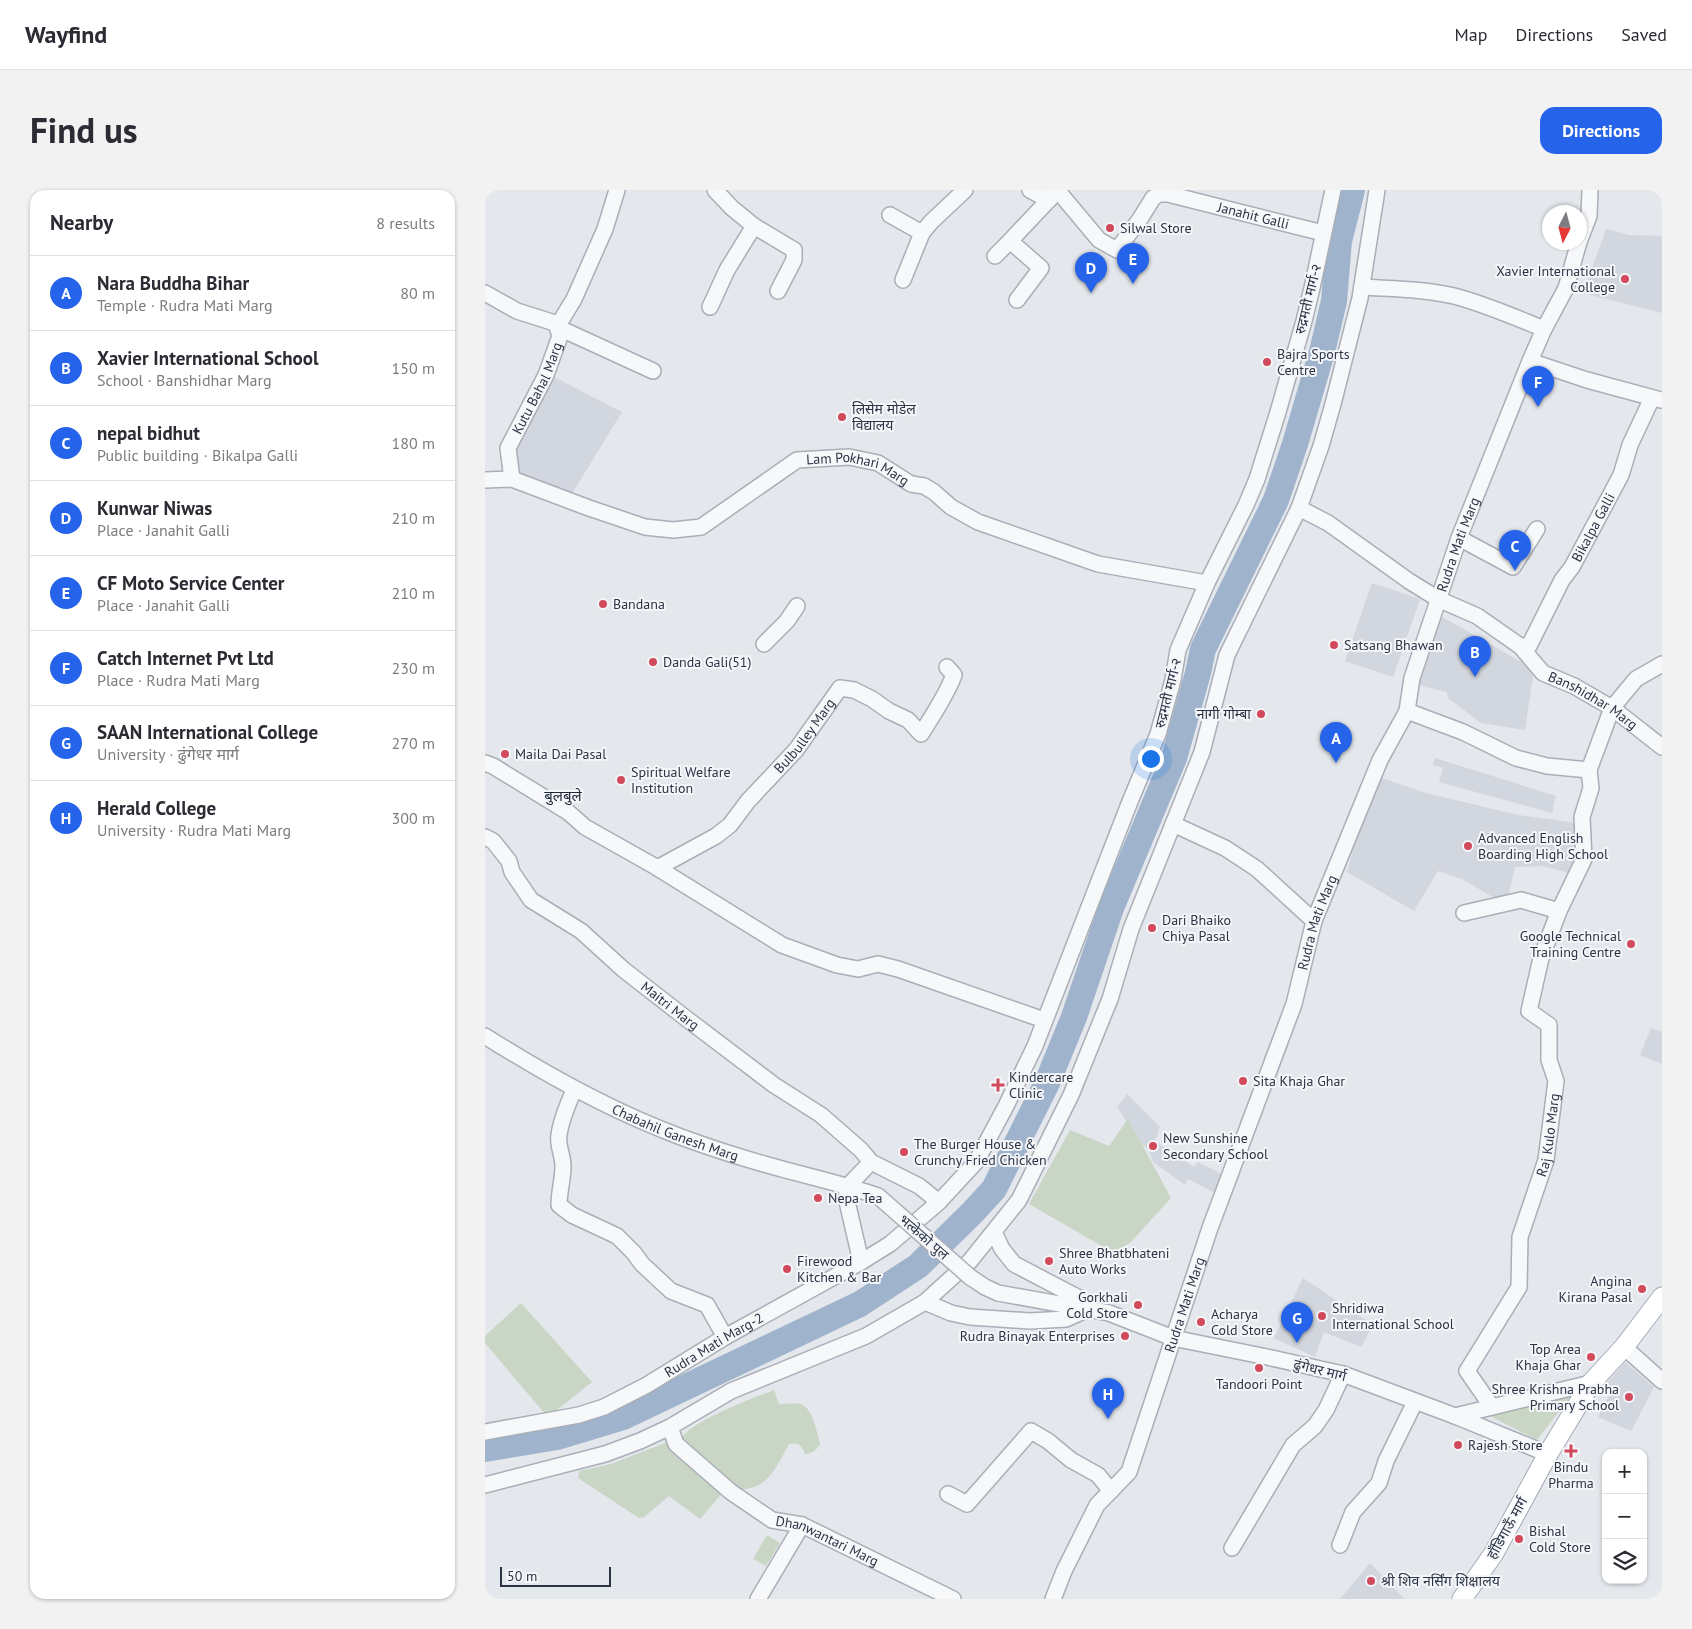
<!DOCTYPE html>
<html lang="en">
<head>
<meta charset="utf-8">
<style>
	:root { --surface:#fff; --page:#f2f2f3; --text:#2b2b33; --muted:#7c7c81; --line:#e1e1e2; --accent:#2563eb }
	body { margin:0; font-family:"PT Sans","Noto Sans Devanagari",sans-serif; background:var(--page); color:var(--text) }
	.controls { position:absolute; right:15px; bottom:15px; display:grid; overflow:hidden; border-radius:10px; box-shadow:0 1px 4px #0004 }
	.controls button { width:45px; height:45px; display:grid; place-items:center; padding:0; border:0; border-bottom:1px solid var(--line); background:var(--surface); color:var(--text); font:25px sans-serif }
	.compass { position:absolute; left:1057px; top:15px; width:45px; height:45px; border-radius:50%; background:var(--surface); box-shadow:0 1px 4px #0004; rotate:186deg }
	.scale { position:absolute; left:15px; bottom:12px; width:111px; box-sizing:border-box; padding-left:5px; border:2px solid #2b3445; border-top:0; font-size:14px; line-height:18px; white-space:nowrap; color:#2b3445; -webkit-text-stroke:4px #f4f6f9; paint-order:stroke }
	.you { position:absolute; left:665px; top:568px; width:18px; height:18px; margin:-12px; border:4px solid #fff; border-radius:50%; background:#1a73e8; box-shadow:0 0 0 8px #1a73e833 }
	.badge { display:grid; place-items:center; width:32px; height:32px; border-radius:50%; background:var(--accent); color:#fff; font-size:16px; font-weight:700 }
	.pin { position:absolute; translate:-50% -41px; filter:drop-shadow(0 1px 2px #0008) }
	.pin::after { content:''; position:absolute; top:26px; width:18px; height:15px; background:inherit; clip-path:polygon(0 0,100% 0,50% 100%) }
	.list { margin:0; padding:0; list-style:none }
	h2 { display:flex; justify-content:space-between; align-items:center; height:65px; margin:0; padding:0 20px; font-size:21px }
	h2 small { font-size:16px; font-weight:400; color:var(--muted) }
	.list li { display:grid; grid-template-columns:32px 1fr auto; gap:15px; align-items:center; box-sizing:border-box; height:75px; padding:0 20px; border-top:1px solid var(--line) }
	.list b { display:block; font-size:19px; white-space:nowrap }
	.list p { margin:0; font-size:16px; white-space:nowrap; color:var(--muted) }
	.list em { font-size:16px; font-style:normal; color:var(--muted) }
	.icon { flex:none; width:28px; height:28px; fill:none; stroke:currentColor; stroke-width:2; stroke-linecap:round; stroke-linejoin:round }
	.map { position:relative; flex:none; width:1177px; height:1409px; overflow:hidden; border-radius:15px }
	header { display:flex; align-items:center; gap:30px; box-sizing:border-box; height:70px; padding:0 25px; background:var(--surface); border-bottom:1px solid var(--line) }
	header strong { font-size:24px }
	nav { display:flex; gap:28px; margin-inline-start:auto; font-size:18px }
	.intro { display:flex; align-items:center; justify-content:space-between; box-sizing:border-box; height:120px; padding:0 30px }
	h1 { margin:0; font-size:35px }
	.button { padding:12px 22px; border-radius:15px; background:var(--accent); color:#fff; font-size:18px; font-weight:700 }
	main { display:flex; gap:30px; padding:0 30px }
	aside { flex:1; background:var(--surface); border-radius:15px; box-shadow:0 1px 4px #0004 }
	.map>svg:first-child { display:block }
	.built { fill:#d2d6de }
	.green { fill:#c9d6c5 }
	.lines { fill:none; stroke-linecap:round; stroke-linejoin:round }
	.river { stroke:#9fb4cc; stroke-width:26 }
	.minor-casing { stroke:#a9aeb7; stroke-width:18 }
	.major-casing { stroke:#a3abb8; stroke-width:21 }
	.minor { stroke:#f7f8fa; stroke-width:15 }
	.major { stroke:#fff; stroke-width:19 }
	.minor-bridge-casing { stroke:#a9aeb7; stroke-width:18; stroke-linecap:butt }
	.minor-bridge { stroke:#f7f8fa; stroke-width:15 }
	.poi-dot { fill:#d1495b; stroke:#f4f6f9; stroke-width:2 }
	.labels { text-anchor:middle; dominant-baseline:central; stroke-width:4; stroke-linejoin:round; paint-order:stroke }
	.street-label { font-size:14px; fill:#2b3445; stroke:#f4f6f9 }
	.poi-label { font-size:14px; fill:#2b3445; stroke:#f4f6f9; text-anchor:start }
	.neighbourhood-label { font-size:15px; fill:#1d2536; stroke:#f4f6f9 }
</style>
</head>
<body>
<header>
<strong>Wayfind</strong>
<nav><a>Map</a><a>Directions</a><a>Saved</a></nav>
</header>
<div class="intro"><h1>Find us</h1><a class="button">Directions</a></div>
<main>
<aside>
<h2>Nearby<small>8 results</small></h2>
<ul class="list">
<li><span class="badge">A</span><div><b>Nara Buddha Bihar</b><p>Temple · Rudra Mati Marg</p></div><em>80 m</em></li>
<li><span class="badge">B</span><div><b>Xavier International School</b><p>School · Banshidhar Marg</p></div><em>150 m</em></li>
<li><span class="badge">C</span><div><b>nepal bidhut</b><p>Public building · Bikalpa Galli</p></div><em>180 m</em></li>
<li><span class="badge">D</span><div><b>Kunwar Niwas</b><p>Place · Janahit Galli</p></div><em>210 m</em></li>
<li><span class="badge">E</span><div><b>CF Moto Service Center</b><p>Place · Janahit Galli</p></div><em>210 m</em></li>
<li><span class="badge">F</span><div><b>Catch Internet Pvt Ltd</b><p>Place · Rudra Mati Marg</p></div><em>230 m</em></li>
<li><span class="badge">G</span><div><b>SAAN International College</b><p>University · ढुंगेधर मार्ग</p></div><em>270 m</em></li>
<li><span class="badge">H</span><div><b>Herald College</b><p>University · Rudra Mati Marg</p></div><em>300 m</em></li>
</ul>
</aside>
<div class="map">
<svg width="1177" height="1409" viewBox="0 0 1177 1409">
	<rect width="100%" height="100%" fill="#e4e7ec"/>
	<g class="built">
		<path d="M1121,39L1144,45L1177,46V123L1098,103Z"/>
		<path d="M67,186L137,222L83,310L27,289L23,258Z"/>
		<path d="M887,393L935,409L908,487L860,471Z"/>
		<path d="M952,424L1049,479L1040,540L996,533L963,508L962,502L929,494Z"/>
		<path d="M950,568L1071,606L1067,623L954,592L958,578L948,575Z"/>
		<path d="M891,586L941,603L1033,625L1086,632L1097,640L1092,679L1084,683L1058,676L1030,677L1022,711L1011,709L977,689L953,681L929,721L862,682L872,645Z"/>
		<path d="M1166,838L1177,842V874L1155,865Z"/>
		<path d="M642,904L675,937L670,951L709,977L713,972L740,986L730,1003L703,989L700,995L668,972L664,960L655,952L632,917Z"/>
		<path d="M818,1088L888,1135L876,1157L839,1142L830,1167L789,1148Z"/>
		<path d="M1140,1172L1169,1197L1146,1241L1113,1227L1126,1201L1120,1195Z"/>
		<path d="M885,1373L919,1409H855Z"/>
	</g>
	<g class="green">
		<path d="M643,929L686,1008L646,1052L629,1063L544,1014L585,940L624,956Z"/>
		<path d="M36,1113L107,1192L67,1224L61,1225L0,1153V1146Z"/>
		<path d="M289,1200L294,1214C301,1214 309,1213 315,1214C328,1217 332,1243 335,1254C332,1260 327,1264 320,1264C316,1255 314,1252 304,1254C291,1277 283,1301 252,1299L196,1250C201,1233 270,1207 289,1200Z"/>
		<path d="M1086,1206L1052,1250L999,1223Z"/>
		<path d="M185,1251L239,1301L215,1329L184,1306L159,1327L154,1328L93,1288L94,1281L126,1274Z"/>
		<path d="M282,1345L295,1353L281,1376L268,1369Z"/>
	</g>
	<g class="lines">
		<path class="river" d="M0,1259L72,1247L138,1227L375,1114L433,1076L488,1022L509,999L562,893L589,827L626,718L689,568L713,483L718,459L791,310L810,254L837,162L849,111L854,51L867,0"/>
		<defs>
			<g id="minor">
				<path d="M230,0L247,18L269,36L309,60V70L293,101"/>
				<path d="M545,0L564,10"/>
				<path id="s1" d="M573,1L614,50L632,60L655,29L668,8L674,4H683L838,43"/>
				<path d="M405,25L437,43L418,90"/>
				<path d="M437,43L446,32L480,0"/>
				<path d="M1094,52L1104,26L1105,0"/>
				<path d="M510,66L525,51"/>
				<path d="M877,97C908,99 939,99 969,106C1000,114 1029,127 1059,139"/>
				<path d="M0,103L32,121L73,134"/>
				<path d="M532,110L556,78L525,51L573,0"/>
				<path d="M225,117L242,80L269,36"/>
				<path d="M72,137L168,181"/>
				<path d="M1045,171L1102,190L1176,210"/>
				<path id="s2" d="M27,289L23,258L61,185L75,146L72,137L89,109L120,39L132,0"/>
				<path id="s3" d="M0,290L27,289L104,318L160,337L188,340L216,337L312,270L364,267L393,273L426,294L439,296L449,302L466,317L493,332L613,374L722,393"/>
				<path id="s4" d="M814,318L843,333L924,391L953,409L992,426L1035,456L1058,483L1089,496L1127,518L1177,557"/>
				<path d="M974,348L1028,377L1052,339"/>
				<path d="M279,454L302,431L312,416"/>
				<path id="s5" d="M1035,456H1044L1077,390L1087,377L1136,285L1145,255L1167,208"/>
				<path d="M922,521L978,542L1031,568L1062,576L1104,580"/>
				<path d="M0,573L8,576L83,622L100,637L171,677L297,755L352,775L373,779L393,774L413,779L559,830"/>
				<path d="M688,634L740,658L772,679L829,731"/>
				<path id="s6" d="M0,647L8,651L24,671L27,682L46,710L96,741L139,780L198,826L289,895L336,925L376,960L386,972"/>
				<path id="s7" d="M171,677L176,676L231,646L245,635L263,611L311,560L355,498L369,500L387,509L404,521L423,530L436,544C448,525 461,506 469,485L462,477"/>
				<path d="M979,723L1036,710L1074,721"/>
				<path id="s8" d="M0,846C63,886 126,921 196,947C223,957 251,966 279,974C317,985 355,993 393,1006"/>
				<path d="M89,900C83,914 76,929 74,945C72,955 78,965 78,976C78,989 74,1002 74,1015L87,1025L132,1046L149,1063L157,1074L186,1101L222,1115L240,1147"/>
				<path d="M509,1042L517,1059L529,1074L592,1107L601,1120"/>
				<path d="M376,1072L405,1054L454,1012L491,972L521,916L550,856L644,614L673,544L688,490L693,460L722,393L761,315L772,289L793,222L819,131L827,98L848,0"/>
				<path d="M485,1087L500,1097L513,1103L624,1123L688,1148L782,1167L858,1184L970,1226L1063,1264"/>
				<path d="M440,1112L466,1123L485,1127L545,1131L581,1129L601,1120"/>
				<path d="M1139,1157L1177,1191"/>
				<path id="s9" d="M1007,1217L982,1181L1034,1097L1035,1047L1061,970L1071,891L1064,870V835L1044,821L1056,768L1074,721L1099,669L1097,627L1106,598L1104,580L1127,518L1151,489L1177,474"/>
				<path d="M970,1226L1106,1193"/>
				<path id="s10" d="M185,1237L191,1254L246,1302L287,1330L317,1335L468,1409"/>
				<path id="s11" d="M0,1242L94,1225L119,1217L162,1195L240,1147L376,1072L361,1007L363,996L386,972L434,996L454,1012"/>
				<path d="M0,1295L120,1264L155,1251L185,1237L246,1201L381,1146L440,1112L485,1071L534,1010L586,905L625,809L646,739L717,562L742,465L814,318L836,256L848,214L875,108L892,0"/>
				<path d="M463,1304L482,1314L546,1241L563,1251L586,1270L613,1285L626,1301"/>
				<path d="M855,1355L868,1322L894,1293L901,1271L930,1212"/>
				<path d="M747,1358L808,1255L830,1236L841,1220L858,1184"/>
				<path d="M273,1409L317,1335"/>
				<path id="s12" d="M568,1409L579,1381L612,1315L644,1282L725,1038L809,814L829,731L895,570L922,521L927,488L974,348L1045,171L1059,139L1081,98L1094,52"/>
			</g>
			<path id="major" d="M977,1409L1009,1363L1063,1264L1106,1193L1139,1157L1177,1107"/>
		</defs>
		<use href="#minor" class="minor-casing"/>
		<use href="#major" class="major-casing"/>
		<use href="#minor" class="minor"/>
		<use href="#major" class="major"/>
		<defs>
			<path id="minor-bridge" d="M393,1006L485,1087"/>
		</defs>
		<use href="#minor-bridge" class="minor-bridge-casing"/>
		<use href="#minor-bridge" class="minor-bridge"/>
	</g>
	<g class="poi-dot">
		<circle cx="625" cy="38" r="5"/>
		<circle cx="1140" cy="89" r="5"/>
		<circle cx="782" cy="172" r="5"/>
		<circle cx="357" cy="227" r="5"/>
		<circle cx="118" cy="414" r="5"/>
		<circle cx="849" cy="455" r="5"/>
		<circle cx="168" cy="472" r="5"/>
		<circle cx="776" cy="524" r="5"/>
		<circle cx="20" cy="564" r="5"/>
		<circle cx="136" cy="590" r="5"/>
		<circle cx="983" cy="656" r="5"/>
		<circle cx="667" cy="738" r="5"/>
		<circle cx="1146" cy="754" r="5"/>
		<circle cx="758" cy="891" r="5"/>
		<path d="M510.5 887.5h5v5h5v5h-5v5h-5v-5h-5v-5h5z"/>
		<circle cx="668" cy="956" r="5"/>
		<circle cx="419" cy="962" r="5"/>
		<circle cx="333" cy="1008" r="5"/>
		<circle cx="564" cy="1071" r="5"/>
		<circle cx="302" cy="1079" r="5"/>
		<circle cx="1157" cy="1099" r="5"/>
		<circle cx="653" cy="1115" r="5"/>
		<circle cx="837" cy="1126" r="5"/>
		<circle cx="716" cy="1132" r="5"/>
		<circle cx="640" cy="1146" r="5"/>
		<circle cx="1106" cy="1167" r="5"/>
		<circle cx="774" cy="1178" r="5"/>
		<circle cx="1144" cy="1207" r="5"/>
		<circle cx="973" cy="1255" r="5"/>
		<path d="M1083.5 1253.5h5v5h5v5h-5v5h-5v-5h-5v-5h5z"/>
		<circle cx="1034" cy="1349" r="5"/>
		<circle cx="886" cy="1391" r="5"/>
	</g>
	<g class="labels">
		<g class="street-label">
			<text stroke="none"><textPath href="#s1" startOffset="252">Janahit Galli</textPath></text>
			<text transform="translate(823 109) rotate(-76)">रुद्रमती मार्ग-२</text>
			<text stroke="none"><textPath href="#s2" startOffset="98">Kutu Bahal Marg</textPath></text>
			<text stroke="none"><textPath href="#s3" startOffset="405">Lam Pokhari Marg</textPath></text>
			<text stroke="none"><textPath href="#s5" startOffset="144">Bikalpa Galli</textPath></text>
			<text stroke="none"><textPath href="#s12" startOffset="1136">Rudra Mati Marg</textPath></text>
			<text transform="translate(683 503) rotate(-76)">रुद्रमती मार्ग-२</text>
			<text stroke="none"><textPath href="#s4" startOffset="354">Banshidhar Marg</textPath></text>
			<text stroke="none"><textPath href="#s7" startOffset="202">Bulbulley Marg</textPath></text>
			<text stroke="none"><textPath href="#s12" startOffset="731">Rudra Mati Marg</textPath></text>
			<text stroke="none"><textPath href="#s6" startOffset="255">Maitri Marg</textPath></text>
			<text stroke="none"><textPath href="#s8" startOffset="214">Chabahil Ganesh Marg</textPath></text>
			<text stroke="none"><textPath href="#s9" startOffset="299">Raj Kulo Marg</textPath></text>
			<text transform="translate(439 1047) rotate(41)">भत्केको पुल</text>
			<text stroke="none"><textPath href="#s12" startOffset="326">Rudra Mati Marg</textPath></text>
			<text stroke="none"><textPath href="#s11" startOffset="248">Rudra Mati Marg-2</textPath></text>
			<text transform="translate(835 1180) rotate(14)">ढुंगेधर मार्ग</text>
			<text transform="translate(1022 1338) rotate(-61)">हाँडिगाऊँ मार्ग</text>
			<text stroke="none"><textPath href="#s10" startOffset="200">Dhanwantari Marg</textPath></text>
		</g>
		<g class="poi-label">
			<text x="635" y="38">Silwal Store</text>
			<text x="1130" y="81" text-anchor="end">Xavier International<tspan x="1130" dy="16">College</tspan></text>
			<text x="792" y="164">Bajra Sports<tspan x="792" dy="16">Centre</tspan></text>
			<text x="367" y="219">लिसेम मोडेल<tspan x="367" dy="16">विद्यालय</tspan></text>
			<text x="128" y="414">Bandana</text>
			<text x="859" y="455">Satsang Bhawan</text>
			<text x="178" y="472">Danda Gali(51)</text>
			<text x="766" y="524" text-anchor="end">नागी गोम्बा</text>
			<text x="30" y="564">Maila Dai Pasal</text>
			<text x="146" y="582">Spiritual Welfare<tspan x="146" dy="16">Institution</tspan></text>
			<text x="993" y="648">Advanced English<tspan x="993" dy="16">Boarding High School</tspan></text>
			<text x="677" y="730">Dari Bhaiko<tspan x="677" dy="16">Chiya Pasal</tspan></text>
			<text x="1136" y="746" text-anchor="end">Google Technical<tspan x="1136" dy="16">Training Centre</tspan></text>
			<text x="524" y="887">Kindercare<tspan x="524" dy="16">Clinic</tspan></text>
			<text x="768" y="891">Sita Khaja Ghar</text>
			<text x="678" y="948">New Sunshine<tspan x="678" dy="16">Secondary School</tspan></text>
			<text x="429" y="954">The Burger House &amp;<tspan x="429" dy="16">Crunchy Fried Chicken</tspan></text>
			<text x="343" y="1008">Nepa Tea</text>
			<text x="574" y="1063">Shree Bhatbhateni<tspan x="574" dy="16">Auto Works</tspan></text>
			<text x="312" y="1071">Firewood<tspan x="312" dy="16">Kitchen &amp; Bar</tspan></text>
			<text x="1147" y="1091" text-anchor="end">Angina<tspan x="1147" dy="16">Kirana Pasal</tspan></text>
			<text x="643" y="1107" text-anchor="end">Gorkhali<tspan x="643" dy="16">Cold Store</tspan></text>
			<text x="847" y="1118">Shridiwa<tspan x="847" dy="16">International School</tspan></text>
			<text x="726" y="1124">Acharya<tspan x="726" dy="16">Cold Store</tspan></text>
			<text x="630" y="1146" text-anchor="end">Rudra Binayak Enterprises</text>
			<text x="1096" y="1159" text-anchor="end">Top Area<tspan x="1096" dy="16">Khaja Ghar</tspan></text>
			<text x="774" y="1194" text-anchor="middle">Tandoori Point</text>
			<text x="1134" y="1199" text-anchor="end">Shree Krishna Prabha<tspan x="1134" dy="16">Primary School</tspan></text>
			<text x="983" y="1255">Rajesh Store</text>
			<text x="1086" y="1277" text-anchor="middle">Bindu<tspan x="1086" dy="16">Pharma</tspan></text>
			<text x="1044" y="1341">Bishal<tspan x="1044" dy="16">Cold Store</tspan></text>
			<text x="896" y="1391">श्री शिव नर्सिंग शिक्षालय</text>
		</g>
		<g class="neighbourhood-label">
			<text x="78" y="605">बुलबुले</text>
		</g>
	</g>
</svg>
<div class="controls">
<button>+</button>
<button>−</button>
<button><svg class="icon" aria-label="layers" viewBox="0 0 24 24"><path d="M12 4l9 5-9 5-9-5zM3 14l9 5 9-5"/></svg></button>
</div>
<svg class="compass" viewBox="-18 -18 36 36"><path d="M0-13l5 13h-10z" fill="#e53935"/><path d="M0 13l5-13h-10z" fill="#7c7c81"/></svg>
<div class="scale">50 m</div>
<div class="you"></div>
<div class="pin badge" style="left:851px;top:573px">A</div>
<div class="pin badge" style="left:990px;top:487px">B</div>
<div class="pin badge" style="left:1030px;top:381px">C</div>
<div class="pin badge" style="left:606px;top:103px">D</div>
<div class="pin badge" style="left:648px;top:94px">E</div>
<div class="pin badge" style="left:1053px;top:217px">F</div>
<div class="pin badge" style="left:812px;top:1153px">G</div>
<div class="pin badge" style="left:623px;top:1229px">H</div>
</div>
</main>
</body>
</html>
